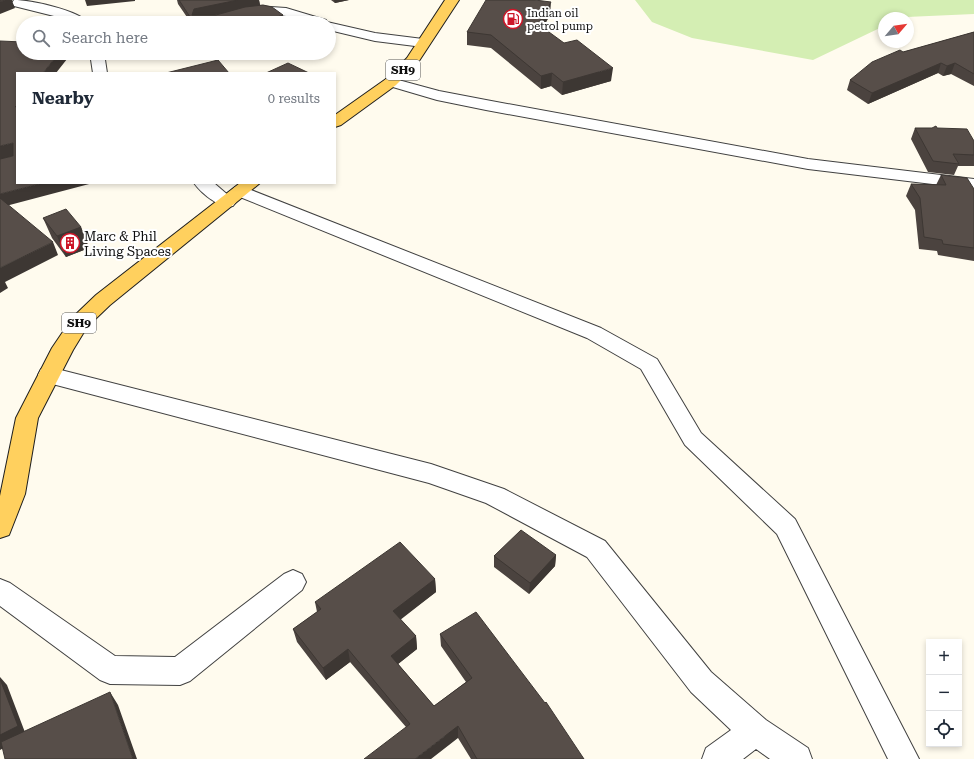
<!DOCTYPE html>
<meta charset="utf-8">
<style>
:root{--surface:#fff;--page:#f2f2f3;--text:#1f2937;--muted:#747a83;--line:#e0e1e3}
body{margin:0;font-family:"Roboto Serif",serif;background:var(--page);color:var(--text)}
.controls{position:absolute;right:12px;bottom:12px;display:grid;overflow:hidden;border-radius:0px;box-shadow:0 2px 6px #0003}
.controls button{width:36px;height:36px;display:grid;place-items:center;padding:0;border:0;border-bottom:1px solid var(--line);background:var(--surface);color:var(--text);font:20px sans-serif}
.compass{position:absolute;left:878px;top:12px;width:36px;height:36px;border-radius:50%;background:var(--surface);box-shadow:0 2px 6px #0003;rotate:61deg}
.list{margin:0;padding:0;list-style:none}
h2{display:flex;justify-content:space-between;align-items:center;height:52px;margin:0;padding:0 16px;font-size:17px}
h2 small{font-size:13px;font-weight:400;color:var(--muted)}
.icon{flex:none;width:22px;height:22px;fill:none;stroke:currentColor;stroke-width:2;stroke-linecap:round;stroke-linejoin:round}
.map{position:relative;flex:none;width:974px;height:759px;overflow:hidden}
.search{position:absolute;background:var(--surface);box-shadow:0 2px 6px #0003;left:16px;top:16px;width:320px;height:44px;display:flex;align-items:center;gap:10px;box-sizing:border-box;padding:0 14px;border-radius:22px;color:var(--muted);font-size:15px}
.panel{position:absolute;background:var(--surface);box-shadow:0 2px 6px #0003;left:16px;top:72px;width:320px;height:112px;border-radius:0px}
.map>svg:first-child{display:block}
.green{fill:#d4eeb3}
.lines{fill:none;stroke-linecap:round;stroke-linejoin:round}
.minor-casing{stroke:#414141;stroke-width:2}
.tertiary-casing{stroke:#414141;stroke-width:2}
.primary-casing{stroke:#1f1f1f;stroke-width:2}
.minor{fill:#fff;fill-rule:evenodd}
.tertiary{fill:#fff;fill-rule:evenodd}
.primary{fill:#ffd05e;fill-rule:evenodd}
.wall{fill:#4b433f;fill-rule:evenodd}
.shaded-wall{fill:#3d3733}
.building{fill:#574e49;stroke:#3d3733}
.labels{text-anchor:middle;stroke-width:4;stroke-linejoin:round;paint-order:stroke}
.far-poi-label{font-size:11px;fill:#0e0e0e;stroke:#fff;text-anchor:start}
.shield{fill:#fff;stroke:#565656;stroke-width:1}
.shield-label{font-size:12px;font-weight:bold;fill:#0e0e0e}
.poi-label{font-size:13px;fill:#0e0e0e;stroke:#fff;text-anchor:start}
</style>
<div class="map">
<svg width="974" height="759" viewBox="0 0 974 759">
<rect width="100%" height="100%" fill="#fffbee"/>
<path class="green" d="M635 0H974V14L884 18V26L813 60 692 38 652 22Z"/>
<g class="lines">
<defs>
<path id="minor" d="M14 0C30 0 79 10 88 23H71L54 16 14 6 12 3Z
M256 6 286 8 326 20 327 22 375 33 423 39 428 40 430 43 428 46 423 47 375 41 329 30V23H308L286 16 265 13 247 15 218 23H195L197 20Z
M90 53H104L107 73H93Z
M391 78 439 91 486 100 808 159 974 179V189L808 169 486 110 437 100 386 85 384 82 386 79Z
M241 186 601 328 657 359 701 433 795 519 919 759H888L777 534 685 445 641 369 587 338 235 195 232 191 235 187Z
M49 367 431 464 504 489 605 541 711 672 766 720 808 748 812 759H770L756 749 743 759H702L706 748 731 730 691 692 587 557 486 503 429 483 41 381 38 375 41 369Z
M293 570 302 574 306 582 302 590 190 681 180 685 110 684 100 680 0 606V579L10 583 115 656 175 657 284 574Z"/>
<path id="tertiary" d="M194 183H214L236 202 233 206C220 209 202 194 194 183Z"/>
<path id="primary" d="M445 0H459L417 64 396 85 341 125 335 127V115L386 79 407 58Z
M240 183H260L110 305 87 327 73 350 38 418 25 494 9 535 0 538V496L16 418 52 348 73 317 96 295Z"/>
</defs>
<use href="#minor" class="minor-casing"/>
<use href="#tertiary" class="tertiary-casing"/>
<use href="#primary" class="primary-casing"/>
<use href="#minor" class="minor"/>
<use href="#tertiary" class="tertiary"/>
<use href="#primary" class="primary"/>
</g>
<path class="wall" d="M177 0H259L260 5 252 7 283 15 284 23H191L178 4ZM233 11 216 15H212Z
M331 0H349L335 3Z
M550 15 543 28 611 81 562 95 551 86 541 89 491 48 467 45V32Z
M974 32V86L951 74 943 76 938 73 868 104 847 90 850 80 903 52Z
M915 128H937L974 141V166H958L954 175 928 172 911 139Z
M941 175 974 189V261L938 255 937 251 919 249 915 210 906 196 911 184 936 185Z
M43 218 81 227 89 248 66 257 52 238Z
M556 555 555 566 529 594 494 567V556Z
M435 579 436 592 400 619 416 636 417 649 398 664 434 706 466 682 441 646 440 634 584 759H471L458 738 406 727 350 662 326 680 297 642 293 629 317 612 315 602Z"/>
<path class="shaded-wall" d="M5 0H12V1L15 8 0 14V2Z
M85 0H135V1L87 6Z
M238 0H259L260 5 197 19 192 15 194 9Z
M334 0H349L335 3Z
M551 2 550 15 537 37 538 24Z
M283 15 284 23H259Z
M59 53H71V54L56 73H43Z
M941 63 938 73 868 104 872 93Z
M955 63 951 74 943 76 947 66Z
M613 68 611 81 562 95 563 82Z
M552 73 551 86 541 89V76Z
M13 143 17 155 0 160V146Z
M43 183H93L2 207 0 202V194Z
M81 227 89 248 66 257 57 236Z
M53 242 58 255 5 282 8 288 0 293V268Z
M556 555 555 566 529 594 530 583Z
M435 579 436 592 395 624 393 611Z
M416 636 417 649 393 668 391 656Z
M348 649 350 662 326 680 323 668Z
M0 677 7 685 26 735 0 750Z
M110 692 118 705 137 759H133Z
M458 726V738L431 759H415Z"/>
<path class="building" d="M0 0H5L0 2Z
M179 0H238L194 9 192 15H216L245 7 263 5 272 7 283 15 259 23H200L190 17Z
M486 0H535L551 2 538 24 564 43 577 40 613 68 563 82 552 73 541 76 491 35 467 32Z
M974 32V74L955 63 947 66 941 63 872 93 850 80 872 62 900 50 903 52Z
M0 41 23 42V53H59L43 73H17V105L15 107 17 106V183H43L0 194V159L13 156V143L0 146Z
M218 60 229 73H166Z
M288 63 309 73H266Z
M936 126 937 128 967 129 974 141V155L953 154 959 164 933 161 915 128H932Z
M941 175 967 178 974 189V248L943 244 942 240 924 237 920 198 911 184 946 185Z
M0 198 53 242 0 268Z
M66 209 81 227 57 236 43 218Z
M521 530 556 555 530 583 494 556Z
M400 542 435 579 393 611 416 636 391 656 434 706 472 678 440 634 476 612 545 703 546 702 584 759H477L458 726 415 759H364L410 724 348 649 323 668 293 629 321 609 315 602Z
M0 679 18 726 0 735Z
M110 692 133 759H5L1 742Z"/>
<defs>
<symbol id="fuel-ring" viewBox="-11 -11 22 22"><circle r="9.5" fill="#fff" stroke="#cd1628" stroke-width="1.5"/><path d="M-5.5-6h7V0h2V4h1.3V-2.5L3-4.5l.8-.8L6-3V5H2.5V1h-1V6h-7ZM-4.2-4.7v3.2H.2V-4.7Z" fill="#cd1628"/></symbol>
<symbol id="building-ring" viewBox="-11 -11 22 22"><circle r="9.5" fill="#fff" stroke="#cd1628" stroke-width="1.5"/><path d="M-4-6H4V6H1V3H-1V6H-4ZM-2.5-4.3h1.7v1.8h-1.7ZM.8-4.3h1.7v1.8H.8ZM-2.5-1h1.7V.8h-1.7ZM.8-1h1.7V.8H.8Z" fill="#cd1628"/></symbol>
</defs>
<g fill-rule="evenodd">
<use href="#fuel-ring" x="502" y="8" width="22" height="22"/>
<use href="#building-ring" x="59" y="232" width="22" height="22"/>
</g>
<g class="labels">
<g class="far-poi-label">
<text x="527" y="17">Indian oil<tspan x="527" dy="13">petrol pump</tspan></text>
</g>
<g class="shield">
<rect x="386" y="60" width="34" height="20" rx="3"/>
<rect x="62" y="313" width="34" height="20" rx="3"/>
</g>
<g class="shield-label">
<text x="403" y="74">SH9</text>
<text x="79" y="327">SH9</text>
</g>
<g class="poi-label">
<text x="84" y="241">Marc &amp; Phil<tspan x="84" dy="15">Living Spaces</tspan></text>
</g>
</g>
</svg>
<div class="controls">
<button>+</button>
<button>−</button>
<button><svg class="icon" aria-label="locate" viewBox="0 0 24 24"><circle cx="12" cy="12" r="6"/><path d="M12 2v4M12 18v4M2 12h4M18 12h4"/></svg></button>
</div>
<svg class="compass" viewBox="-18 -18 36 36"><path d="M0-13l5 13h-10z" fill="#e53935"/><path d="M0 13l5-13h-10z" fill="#747a83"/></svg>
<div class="search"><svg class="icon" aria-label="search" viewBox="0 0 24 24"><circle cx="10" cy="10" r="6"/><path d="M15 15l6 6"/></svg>Search here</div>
<section class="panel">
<h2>Nearby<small>0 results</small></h2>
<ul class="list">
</ul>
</section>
</div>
